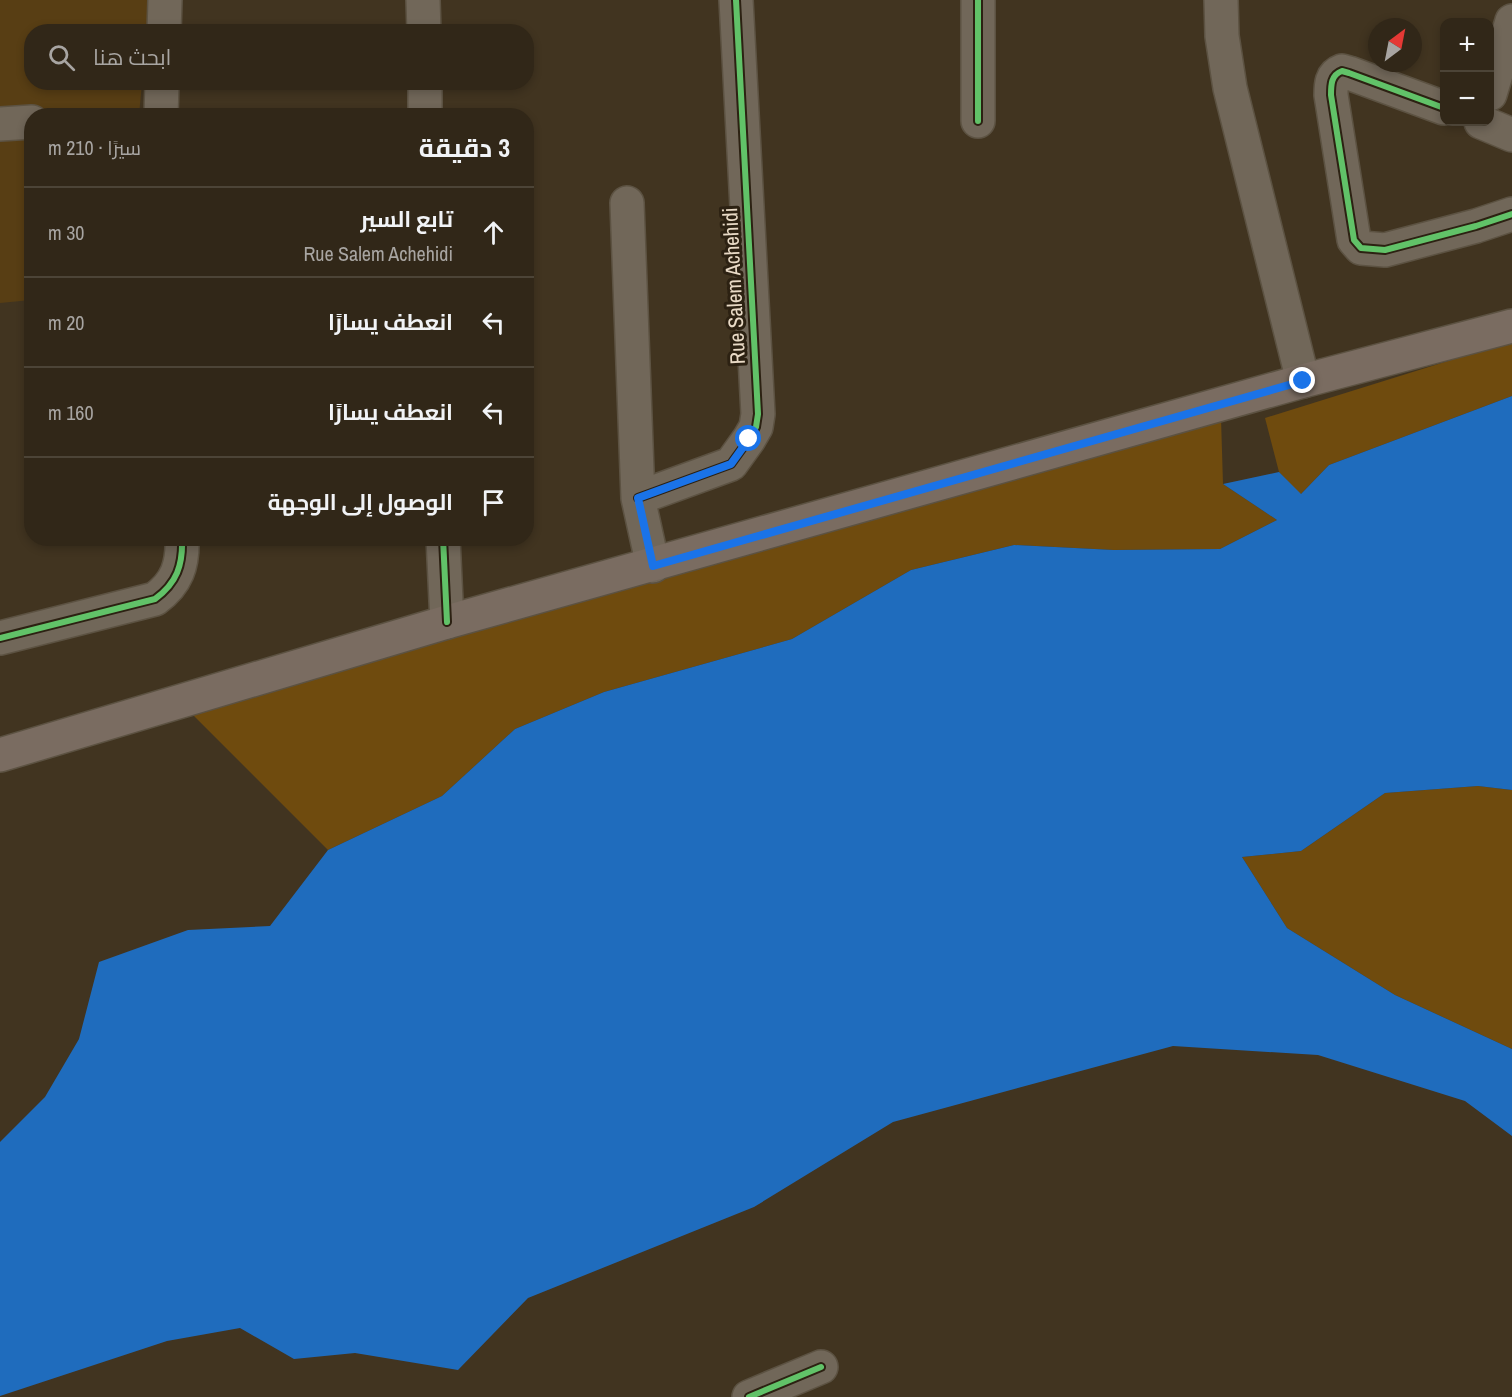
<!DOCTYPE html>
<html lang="ar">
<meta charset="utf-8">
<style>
:root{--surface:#312718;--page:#3d3325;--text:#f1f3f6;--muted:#a8a5a2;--line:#4c4437}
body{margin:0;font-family:"Archivo Narrow",Cairo,sans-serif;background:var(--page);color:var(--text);direction:rtl}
.controls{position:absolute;right:18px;top:18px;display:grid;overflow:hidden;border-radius:12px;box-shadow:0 3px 9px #0003}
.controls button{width:54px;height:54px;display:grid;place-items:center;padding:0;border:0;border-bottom:2px solid var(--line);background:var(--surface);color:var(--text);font:30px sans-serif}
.compass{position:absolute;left:1368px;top:18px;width:54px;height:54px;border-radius:50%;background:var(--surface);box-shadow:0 3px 9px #0003;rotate:32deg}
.stop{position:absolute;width:18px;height:18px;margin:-14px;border:4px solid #1a73e8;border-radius:50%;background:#fff}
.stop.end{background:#1a73e8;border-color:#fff;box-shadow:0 2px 6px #0008}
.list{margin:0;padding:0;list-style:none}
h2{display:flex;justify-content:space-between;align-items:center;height:78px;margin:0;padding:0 24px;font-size:26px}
h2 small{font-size:20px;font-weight:400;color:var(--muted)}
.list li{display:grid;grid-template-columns:39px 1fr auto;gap:18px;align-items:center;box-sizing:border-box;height:90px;padding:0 24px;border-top:2px solid var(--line)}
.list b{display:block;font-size:22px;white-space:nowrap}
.list p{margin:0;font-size:20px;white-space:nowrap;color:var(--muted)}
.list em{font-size:20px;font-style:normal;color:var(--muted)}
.icon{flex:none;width:33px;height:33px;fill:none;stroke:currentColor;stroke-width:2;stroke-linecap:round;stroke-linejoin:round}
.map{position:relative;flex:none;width:1512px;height:1397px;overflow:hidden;direction:ltr}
.search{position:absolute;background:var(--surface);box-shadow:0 3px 9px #0003;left:24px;top:24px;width:510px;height:66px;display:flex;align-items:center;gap:15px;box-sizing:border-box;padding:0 21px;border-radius:24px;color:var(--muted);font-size:22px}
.panel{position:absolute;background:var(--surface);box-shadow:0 3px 9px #0003;left:24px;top:108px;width:510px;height:438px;border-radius:24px;direction:rtl}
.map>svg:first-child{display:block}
.built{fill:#583e14}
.green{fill:#6f4b0e}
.water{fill:#1f6cbd}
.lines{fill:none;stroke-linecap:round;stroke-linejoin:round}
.minor-casing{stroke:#5c5242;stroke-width:36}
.major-casing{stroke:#5c5242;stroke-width:36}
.minor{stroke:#716759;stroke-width:33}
.major{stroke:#7a6c61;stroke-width:33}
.cycleway-casing{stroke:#2c2112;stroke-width:10}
.cycleway{stroke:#61c268;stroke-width:6}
.route{stroke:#1a73e8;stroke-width:8}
.labels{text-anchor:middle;stroke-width:6;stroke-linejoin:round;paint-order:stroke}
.street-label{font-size:21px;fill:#e9dac6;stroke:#2c2112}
</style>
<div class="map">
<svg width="1512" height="1397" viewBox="0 0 1512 1397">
<rect width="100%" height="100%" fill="#413420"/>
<path class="built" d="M0 0H149L146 31 32 32V82L142 83 139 115 32 116 31 300 0 303Z"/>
<path class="green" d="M1512 341V396L1329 465 1300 495 1279 472 1265 418Z
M1221 418 1223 484 1277 520 1220 549 1114 550 1014 545 911 570 792 639 604 692 515 729 442 796 328 850 176 698Z
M1478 786 1512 790V1049L1395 995 1287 928 1242 857 1301 851 1385 793Z"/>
<path class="water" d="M1512 396V790L1478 786 1385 793 1301 851 1242 857 1287 928 1395 995 1512 1049V1136L1465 1101 1318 1055 1173 1046 893 1122 754 1207 528 1298 458 1370 355 1353 294 1359 240 1328 167 1341 0 1396V1142L45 1097 79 1039 99 962 188 930 270 926 328 850 442 796 515 729 604 692 792 639 911 570 1014 545 1114 550 1220 549 1277 520 1223 484 1279 472 1301 494 1329 465Z"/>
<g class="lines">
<defs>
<path id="minor" d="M423 0 424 32
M1221 0 1222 36 1230 88 1303 381
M164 32 165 0
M425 82V116
M1490 94 1512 21
M1444 108 1349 73 1342 71C1331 75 1331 85 1331 95L1354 240 1361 248 1385 250 1476 226 1512 214
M161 116 162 82
M978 121V0
M1481 122 1512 135
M0 124 32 122
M627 203 638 498 653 566
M638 498 731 464 749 439 756 427 758 414 736 0
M443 538 447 622
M0 638 155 599C177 583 183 565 182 538
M749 1397 821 1367"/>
<path id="major" d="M0 755 447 622 1303 381 1512 326"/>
</defs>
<use href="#minor" class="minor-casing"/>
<use href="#major" class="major-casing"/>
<use href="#minor" class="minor"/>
<use href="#major" class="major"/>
<defs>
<path id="cycleway" d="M1444 108 1349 73 1342 71C1331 75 1331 85 1331 95L1354 240 1361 248 1385 250 1476 226 1512 214
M978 121V0
M638 498 731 464 749 439 756 427 758 414 736 0
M443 538 447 622
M0 638 155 599C177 583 183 565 182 538
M749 1397 821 1367"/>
</defs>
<use href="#cycleway" class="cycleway-casing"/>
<use href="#cycleway" class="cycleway"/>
</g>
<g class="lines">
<path class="route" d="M749 439 731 464 638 498 653 566 1303 381"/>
</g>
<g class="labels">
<g class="street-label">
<text transform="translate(734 286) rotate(-93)" y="7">Rue Salem Achehidi</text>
</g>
</g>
</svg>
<div class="controls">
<button>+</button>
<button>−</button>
</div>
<svg class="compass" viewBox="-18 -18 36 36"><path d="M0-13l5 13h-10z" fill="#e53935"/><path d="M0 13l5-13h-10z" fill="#a8a5a2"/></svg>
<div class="stop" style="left:749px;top:439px"></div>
<div class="stop end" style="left:1303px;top:381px"></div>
<div class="search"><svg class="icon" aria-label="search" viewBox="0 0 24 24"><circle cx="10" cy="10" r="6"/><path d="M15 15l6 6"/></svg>ابحث هنا</div>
<section class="panel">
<h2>3 دقيقة<small>سيرًا · 210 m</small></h2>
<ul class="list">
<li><svg class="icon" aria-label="ahead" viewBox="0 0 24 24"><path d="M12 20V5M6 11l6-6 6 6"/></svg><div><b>تابع السير</b><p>Rue Salem Achehidi</p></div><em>30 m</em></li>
<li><svg class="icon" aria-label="left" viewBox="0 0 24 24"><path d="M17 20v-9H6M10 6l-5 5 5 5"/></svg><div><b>انعطف يسارًا</b></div><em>20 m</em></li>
<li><svg class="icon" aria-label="left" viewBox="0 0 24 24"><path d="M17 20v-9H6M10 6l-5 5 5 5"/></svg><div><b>انعطف يسارًا</b></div><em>160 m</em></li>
<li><svg class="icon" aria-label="arrive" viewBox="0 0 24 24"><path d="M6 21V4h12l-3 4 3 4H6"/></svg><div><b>الوصول إلى الوجهة</b></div></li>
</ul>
</section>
</div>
